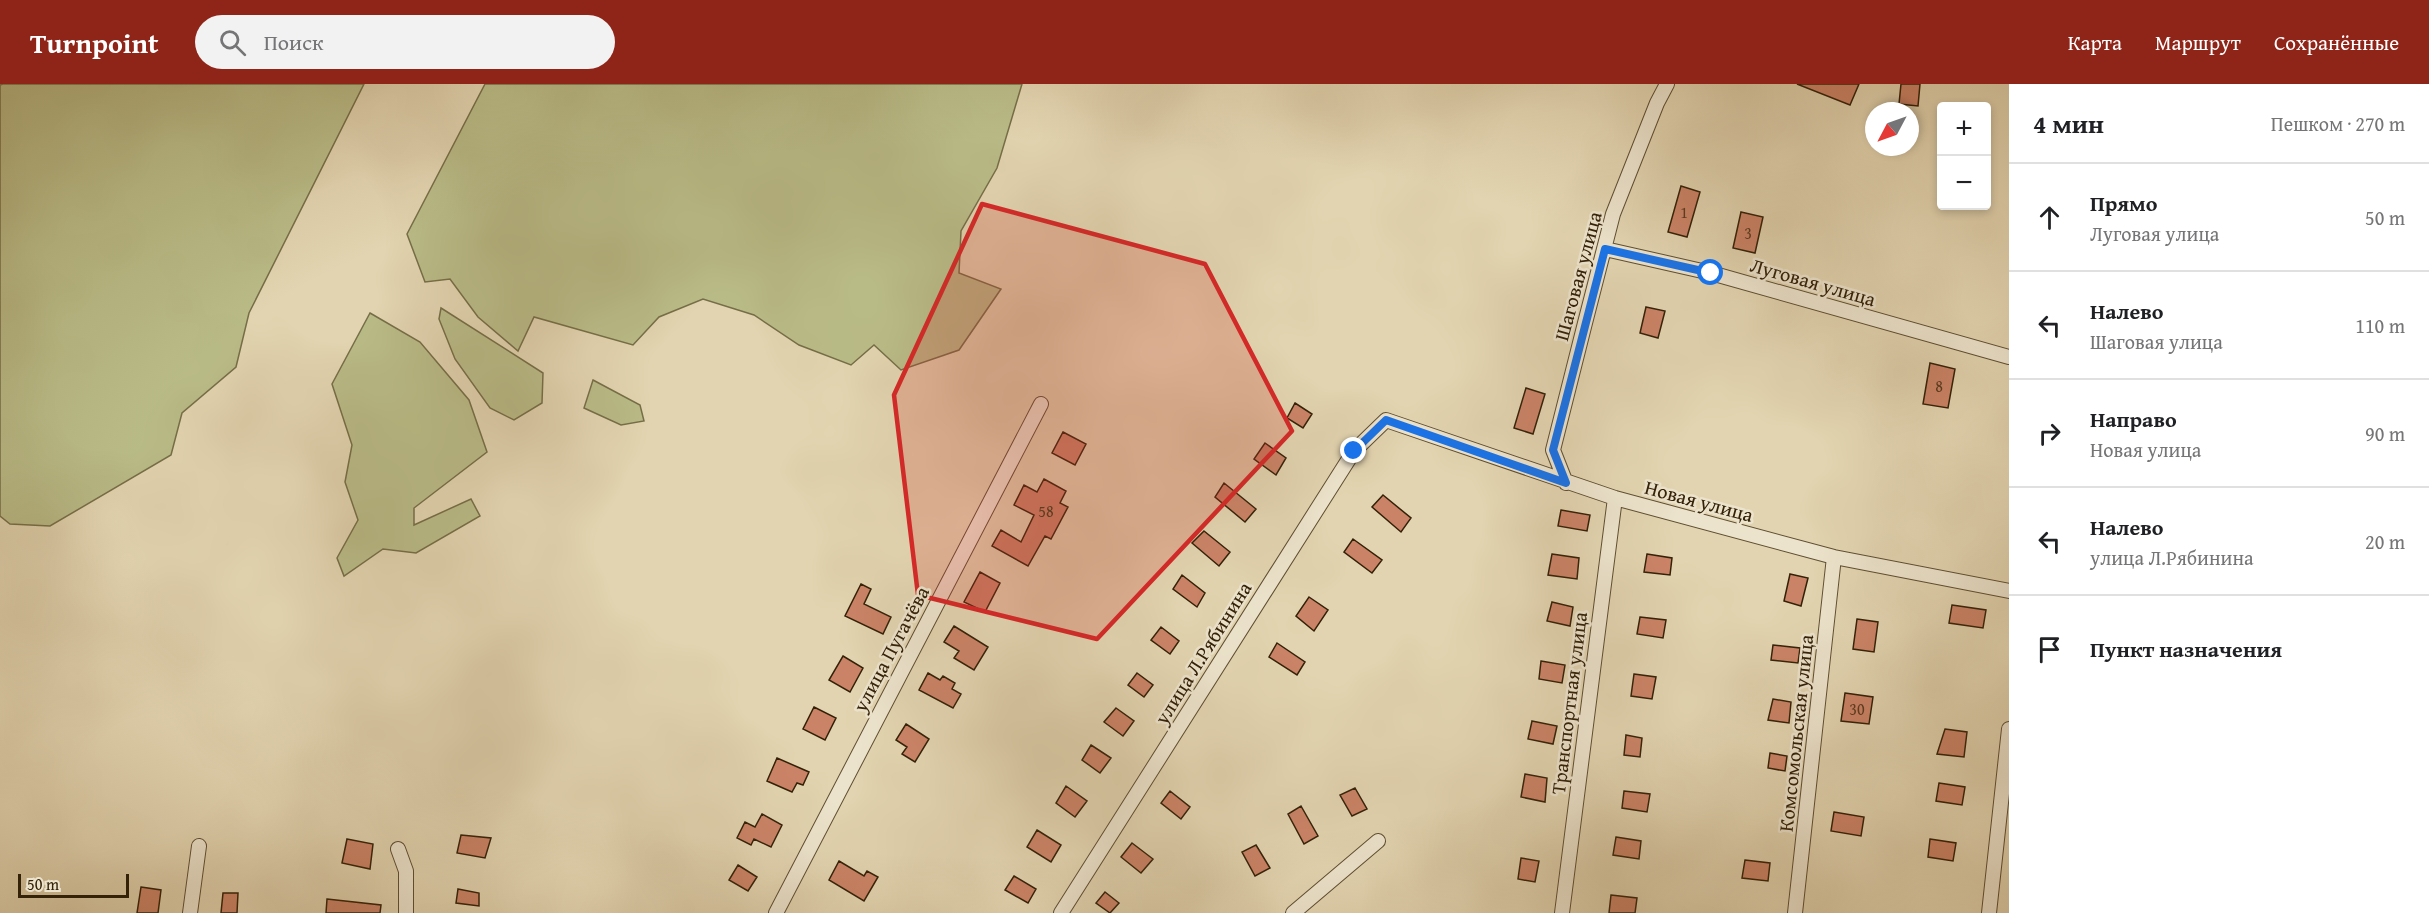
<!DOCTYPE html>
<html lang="ru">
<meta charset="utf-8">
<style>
:root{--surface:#fff;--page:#f2f2f2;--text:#202124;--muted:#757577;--line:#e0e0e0;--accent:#8f2418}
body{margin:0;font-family:"Gentium Book Plus",serif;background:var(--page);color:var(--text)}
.controls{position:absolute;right:18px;top:18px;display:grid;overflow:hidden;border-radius:6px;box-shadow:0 3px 9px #0003}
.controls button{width:54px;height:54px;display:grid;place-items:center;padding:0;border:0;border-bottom:2px solid var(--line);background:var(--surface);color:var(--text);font:30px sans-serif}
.compass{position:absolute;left:1865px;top:18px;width:54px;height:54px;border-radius:50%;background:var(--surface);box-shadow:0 3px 9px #0003;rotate:229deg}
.scale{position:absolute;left:18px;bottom:15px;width:111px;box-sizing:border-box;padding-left:6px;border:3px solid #332108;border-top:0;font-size:16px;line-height:21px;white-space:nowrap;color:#332108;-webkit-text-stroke:4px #ece3cc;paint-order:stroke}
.stop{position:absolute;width:18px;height:18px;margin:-14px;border:4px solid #1a73e8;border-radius:50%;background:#fff}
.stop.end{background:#1a73e8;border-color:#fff;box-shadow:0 2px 6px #0008}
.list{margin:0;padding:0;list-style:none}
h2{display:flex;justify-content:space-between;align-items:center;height:78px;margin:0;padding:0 24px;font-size:26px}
h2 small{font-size:20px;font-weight:400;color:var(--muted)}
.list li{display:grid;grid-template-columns:39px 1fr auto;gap:18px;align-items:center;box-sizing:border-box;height:108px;padding:0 24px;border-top:2px solid var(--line)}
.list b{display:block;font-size:22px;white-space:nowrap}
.list p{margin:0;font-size:20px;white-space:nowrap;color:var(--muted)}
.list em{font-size:20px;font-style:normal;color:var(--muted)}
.icon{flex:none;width:33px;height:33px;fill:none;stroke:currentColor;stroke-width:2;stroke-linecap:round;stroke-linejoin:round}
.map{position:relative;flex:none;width:2009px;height:829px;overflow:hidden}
header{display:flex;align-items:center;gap:36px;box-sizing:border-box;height:84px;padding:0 30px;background:var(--accent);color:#fff}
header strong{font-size:28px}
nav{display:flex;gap:33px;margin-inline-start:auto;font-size:21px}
.search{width:420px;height:54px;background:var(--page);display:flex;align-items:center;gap:15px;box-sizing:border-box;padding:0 21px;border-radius:33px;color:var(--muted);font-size:22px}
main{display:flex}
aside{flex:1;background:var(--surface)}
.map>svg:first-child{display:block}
.green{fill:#b9bb87;stroke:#766e48;stroke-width:1.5}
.building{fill:#cb8367;stroke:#332108;stroke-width:1.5}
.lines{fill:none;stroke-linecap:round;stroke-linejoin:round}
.street-casing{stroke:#5f4e32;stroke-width:16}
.street{stroke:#ece3cc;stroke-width:14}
.route{stroke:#1a73e8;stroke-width:8}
.marked{fill:#d62828;fill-opacity:0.2;stroke:#d62828;stroke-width:4.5;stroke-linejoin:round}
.labels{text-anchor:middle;stroke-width:5;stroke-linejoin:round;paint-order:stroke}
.number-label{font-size:16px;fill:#593a20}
.street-label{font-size:20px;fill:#332108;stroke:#ece3cc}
</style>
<header>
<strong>Turnpoint</strong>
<div class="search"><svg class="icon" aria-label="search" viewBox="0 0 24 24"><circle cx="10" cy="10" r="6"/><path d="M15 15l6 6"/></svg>Поиск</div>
<nav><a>Карта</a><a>Маршрут</a><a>Сохранённые</a></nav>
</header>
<main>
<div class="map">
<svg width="2009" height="829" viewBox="0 0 2009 829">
<rect width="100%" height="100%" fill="#e2d4b0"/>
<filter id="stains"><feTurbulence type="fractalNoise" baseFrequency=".00333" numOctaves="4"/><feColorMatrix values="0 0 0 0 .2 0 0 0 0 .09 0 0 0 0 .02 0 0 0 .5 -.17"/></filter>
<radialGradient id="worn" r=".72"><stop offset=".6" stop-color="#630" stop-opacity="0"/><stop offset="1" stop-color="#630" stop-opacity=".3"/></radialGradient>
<path class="green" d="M3 0H364L249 229 236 283 182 329 171 371 50 442 10 440 0 432V1Z
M485 0H1022L997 84 961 147 959 189 1001 205 959 266 901 286 874 261 851 281 799 261 754 231 703 215 659 233 633 261 534 233 518 267 478 233 450 195 425 198 407 150Z
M441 224 543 289 542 319 514 336 490 324 455 275 439 235Z
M370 229 420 258 469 316 487 368 414 424V441L471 415 480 432 416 469 383 465 344 492 337 474 358 436 345 398 352 361 332 300Z
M593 296 640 321 644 337 621 341 584 324Z"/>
<path class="building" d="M1797 0H1859L1850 21Z
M1901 0H1920L1918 22 1899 20Z
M1681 102 1700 108 1687 153 1668 148Z
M1741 128 1763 133 1755 169 1733 164Z
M1646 223 1665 227 1658 254 1640 249Z
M1930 279 1955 285 1948 324 1923 320Z
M1526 304 1545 310 1533 350 1514 344Z
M1295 319 1312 330 1303 344 1287 334Z
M1063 348 1086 360 1075 381 1052 369Z
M1265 359 1286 374 1276 391 1254 375Z
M1044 395 1066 407 1060 419 1068 423 1051 455 1045 452 1028 482 992 462 1001 446 1021 458 1034 431 1014 421 1024 401 1037 408Z
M1224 399 1256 425 1245 438 1215 413Z
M1383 411 1411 434 1401 448 1372 423Z
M1561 426 1590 431 1587 447 1558 442Z
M1204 447 1230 468 1219 482 1192 459Z
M1353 455 1382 476 1372 489 1344 468Z
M1552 470 1579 474 1577 495 1548 491Z
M1647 470 1672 474 1670 491 1644 488Z
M980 488 1000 499 985 528 964 518Z
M1790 490 1808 494 1801 522 1784 517Z
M1182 491 1205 509 1197 523 1173 505Z
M861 500 871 505 864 520 891 533 883 550 845 532Z
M1309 513 1328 526 1314 547 1296 532Z
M1552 518 1573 523 1570 542 1547 537Z
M1952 521 1986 526 1983 544 1949 539Z
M1640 533 1666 536 1663 554 1637 550Z
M1857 535 1878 538 1874 568 1853 565Z
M954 542 988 563 974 586 954 574 959 567 944 558Z
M1161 543 1179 557 1170 570 1151 556Z
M1277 559 1305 578 1297 591 1269 573Z
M1773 561 1800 564 1798 579 1771 576Z
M843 572 863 584 850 608 829 596Z
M1541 577 1565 581 1562 599 1539 595Z
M928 589 940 596 943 592 955 599 952 605 961 610 953 624 919 606Z
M1137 589 1153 601 1144 613 1128 601Z
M1634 590 1656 593 1652 615 1631 612Z
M1845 609 1873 613 1869 640 1841 637Z
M1773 615 1791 618 1789 639 1768 636Z
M814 623 836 634 825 656 803 645Z
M1116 624 1134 637 1123 652 1104 638Z
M1532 637 1557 642 1553 660 1528 655Z
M906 640 929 655 915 678 902 670 907 663 896 656Z
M1945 645 1967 648 1964 673 1937 670Z
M1626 651 1642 654 1640 673 1624 671Z
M1091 661 1111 674 1100 689 1082 676Z
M1770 669 1787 672 1785 687 1768 684Z
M777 674 809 688 803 701 797 699 792 708 767 697Z
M1525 690 1547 694 1545 718 1521 713Z
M1939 699 1965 703 1962 721 1936 717Z
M1066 702 1087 717 1075 733 1056 719Z
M1355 704 1367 725 1352 732 1340 711Z
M1170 707 1190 723 1181 735 1161 719Z
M1624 707 1650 710 1647 728 1622 724Z
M1301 722 1318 752 1304 760 1288 730Z
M1834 728 1864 733 1861 752 1831 747Z
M762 730 782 741 771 763 754 755 751 761 737 754 745 738 755 743Z
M1037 746 1061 761 1051 778 1027 763Z
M461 751 491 754 485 774 457 769Z
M1616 753 1641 757 1639 775 1613 771Z
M347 755 373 760 370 785 342 779Z
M1930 755 1956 759 1953 777 1928 773Z
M1132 759 1153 775 1141 789 1121 773Z
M1256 761 1270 784 1255 792 1242 768Z
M1521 774 1539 777 1535 798 1518 795Z
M1745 776 1770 779 1768 797 1742 794Z
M839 777 864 792 867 787 878 793 864 817 829 796Z
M738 781 757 793 748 807 729 796Z
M1014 792 1036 805 1028 819 1005 806Z
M141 803 161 806 158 829H137Z
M458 805 479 809V822L456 819Z
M1105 808 1119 819 1110 829 1096 819Z
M223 809H238L237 829H221Z
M1611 811 1637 814 1635 829H1609Z
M327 815 381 821 380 829H326Z"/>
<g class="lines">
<defs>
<path id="street" d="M1605 165 1711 189 2009 273
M1566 399 1553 366 1585 239 1613 130 1657 19 1667 0
M398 765 406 787V829
M190 829 199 762
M776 829 1041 320
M1061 829 1354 367 1386 336 1615 414 1834 473 2009 507
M1293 829 1378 757
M1562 829 1615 414
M1795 829 1834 473
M1989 829 2009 645"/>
</defs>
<use href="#street" class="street-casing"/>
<use href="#street" class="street"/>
</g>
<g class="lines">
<path class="route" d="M1354 367 1386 336 1566 399 1553 366 1605 165 1711 189"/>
</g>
<path class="marked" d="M982 120 1205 180 1292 347 1097 555 918 511 894 311Z"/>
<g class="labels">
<g class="number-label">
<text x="1684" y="134">1</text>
<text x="1748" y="155">3</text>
<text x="1939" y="308">8</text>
<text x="1046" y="433">58</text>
<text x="1857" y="631">30</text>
</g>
<g class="street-label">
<text transform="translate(1578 192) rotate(-75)" y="7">Шаговая улица</text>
<text transform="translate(1813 198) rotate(16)" y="7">Луговая улица</text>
<text transform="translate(1699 417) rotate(15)" y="7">Новая улица</text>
<text transform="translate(891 565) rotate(-62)" y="7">улица Пугачёва</text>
<text transform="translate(1203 569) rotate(-58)" y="7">улица Л.Рябинина</text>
<text transform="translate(1569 619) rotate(-83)" y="7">Транспортная улица</text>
<text transform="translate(1796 649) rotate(-84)" y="7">Комсомольская улица</text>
</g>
</g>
<rect width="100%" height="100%" filter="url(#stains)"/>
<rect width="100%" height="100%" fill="url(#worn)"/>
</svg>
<div class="controls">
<button>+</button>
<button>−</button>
</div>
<svg class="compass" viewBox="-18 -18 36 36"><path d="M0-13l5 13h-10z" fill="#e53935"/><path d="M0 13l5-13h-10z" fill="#757577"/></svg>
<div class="scale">50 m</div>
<div class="stop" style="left:1711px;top:189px"></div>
<div class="stop end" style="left:1354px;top:367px"></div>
</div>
<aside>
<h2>4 мин<small>Пешком · 270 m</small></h2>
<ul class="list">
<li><svg class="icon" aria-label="ahead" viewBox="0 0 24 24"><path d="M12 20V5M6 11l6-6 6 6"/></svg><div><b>Прямо</b><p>Луговая улица</p></div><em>50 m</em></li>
<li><svg class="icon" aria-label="left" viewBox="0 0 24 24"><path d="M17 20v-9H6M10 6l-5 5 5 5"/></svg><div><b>Налево</b><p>Шаговая улица</p></div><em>110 m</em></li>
<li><svg class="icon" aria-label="right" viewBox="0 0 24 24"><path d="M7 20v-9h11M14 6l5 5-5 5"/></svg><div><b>Направо</b><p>Новая улица</p></div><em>90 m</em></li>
<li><svg class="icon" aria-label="left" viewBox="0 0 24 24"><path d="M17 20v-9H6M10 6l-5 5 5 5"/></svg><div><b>Налево</b><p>улица Л.Рябинина</p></div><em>20 m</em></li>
<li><svg class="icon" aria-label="arrive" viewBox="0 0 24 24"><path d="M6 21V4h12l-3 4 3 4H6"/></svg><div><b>Пункт назначения</b></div></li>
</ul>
</aside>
</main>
